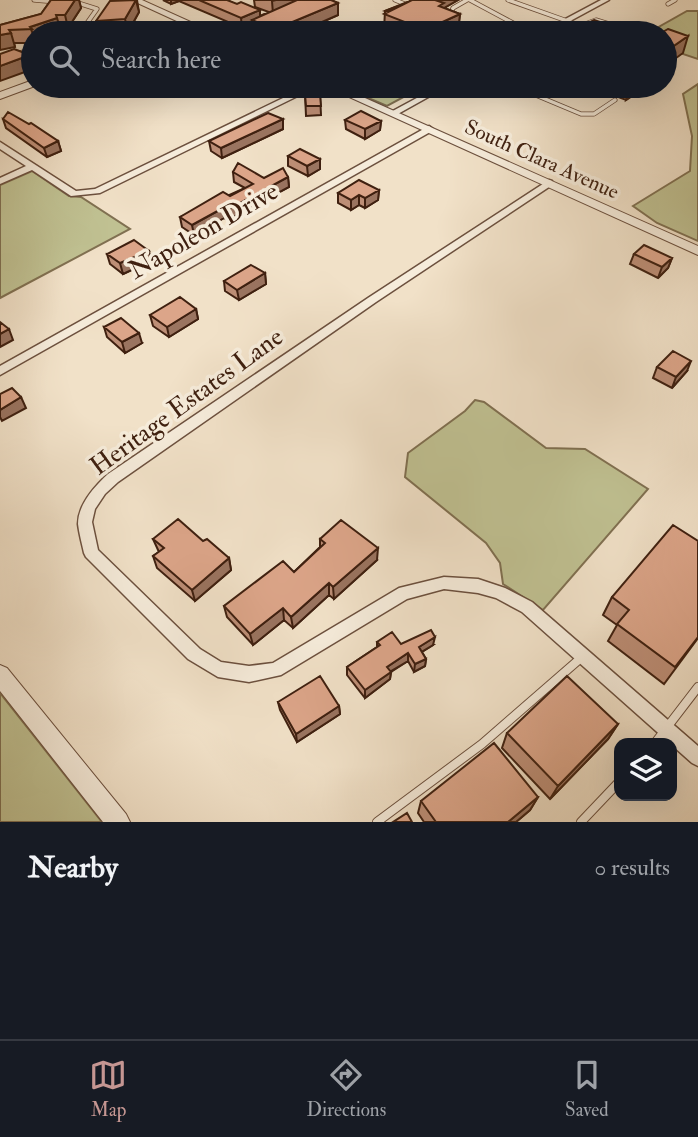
<!DOCTYPE html>
<style>
:root{--surface:#171b24;--page:#242831;--text:#f1f3f6;--muted:#9ea1a6;--line:#363941;--accent:#c59692}
body{margin:0;font-family:"IM FELL Double Pica",serif;background:var(--page);color:var(--text)}
.controls{position:absolute;right:21px;bottom:21px;display:grid;overflow:hidden;border-radius:14px;box-shadow:0 7px 28px #0002}
.controls button{width:63px;height:63px;display:grid;place-items:center;padding:0;border:0;border-bottom:2px solid var(--line);background:var(--surface);color:var(--text);font:35px sans-serif}
.list{margin:0;padding:0;list-style:none}
h2{display:flex;justify-content:space-between;align-items:center;height:91px;margin:0;padding:0 28px;font-size:30px}
h2 small{font-size:23px;font-weight:400;color:var(--muted)}
.icon{flex:none;width:38px;height:38px;fill:none;stroke:currentColor;stroke-width:2;stroke-linecap:round;stroke-linejoin:round}
.map{position:relative;flex:none;width:698px;height:822px;overflow:hidden}
.search{position:absolute;background:var(--surface);box-shadow:0 7px 28px #0002;left:21px;right:21px;top:21px;height:77px;display:flex;align-items:center;gap:18px;box-sizing:border-box;padding:0 24px;border-radius:38px;color:var(--muted);font-size:26px}
.sheet{height:217px;background:var(--surface)}
nav{display:flex;justify-content:space-around;align-items:center;box-sizing:border-box;height:98px;border-top:2px solid var(--line);background:var(--surface);font-size:19px;color:var(--muted)}
nav a{display:grid;justify-items:center;gap:4px}
nav .on{color:var(--accent)}
.map>svg:first-child{display:block}
.green{fill:#c0c192;stroke:#807051;stroke-width:2}
.lines{fill:none;stroke-linecap:round;stroke-linejoin:round}
.service-far1-casing{stroke:#6c503e;stroke-width:5}
.service-casing{stroke:#6c503e;stroke-width:10}
.minor-casing{stroke:#6c503e;stroke-width:3}
.tertiary-casing{stroke:#6c503e;stroke-width:2}
.service-far1{stroke:#f6ecdb;stroke-width:3.5}
.service{stroke:#f6ecdb;stroke-width:8}
.minor{fill:#f6ecdb;fill-rule:evenodd}
.tertiary{fill:#f6ecdb;fill-rule:evenodd}
.wall{fill:#bd8e76;stroke:#3f2010;stroke-width:2}
.shaded-wall{fill:#9a7460;stroke:#3f2010;stroke-width:2}
.building{fill:#dca589;stroke:#3f2010;stroke-width:2}
.labels{text-anchor:middle;stroke-width:7;stroke-linejoin:round;paint-order:stroke}
.far-street-label{font-size:21px;fill:#3f2010;stroke:#f6ecdb}
.street-label{font-size:26px;fill:#3f2010;stroke:#f6ecdb}
</style>
<div class="map">
<svg width="698" height="822" viewBox="0 0 698 822">
<rect width="100%" height="100%" fill="#f1e1c8"/>
<filter id="stains"><feTurbulence type="fractalNoise" baseFrequency=".00286" numOctaves="4"/><feColorMatrix values="0 0 0 0 .2 0 0 0 0 .09 0 0 0 0 .02 0 0 0 .5 -.17"/></filter>
<radialGradient id="worn" r=".72"><stop offset=".6" stop-color="#630" stop-opacity="0"/><stop offset="1" stop-color="#630" stop-opacity=".3"/></radialGradient>
<path class="green" d="M687 11H698V59L665 48V33H648Z
M698 84V241L657 223 633 206 690 171 692 136 683 94Z
M340 86H424L387 106Z
M32 171 69 196 81 197 130 229 0 298V185Z
M475 400 484 402 546 448 585 449 648 489 543 610 503 584 500 563 486 543 405 477 408 453 465 411Z
M0 693 102 822H0Z"/>
<g class="lines">
<defs>
<path id="service-far1" d="M34 0 57 2
M395 0 412 7
M467 0 453 8 450 16 456 25 477 33
M470 0 513 23 491 33
M508 0 601 33
M75 2 97 9 80 33
M668 4 675 0
M580 26 596 20 638 33
M378 33 377 27 391 21
M0 59 33 49
M514 86 581 114H594L615 100"/>
<path id="service" d="M655 743 698 687
M377 822 482 744 582 657
M581 822 619 782"/>
<path id="minor" d="M601 0H609L548 33H539Z
M264 22 269 23 246 33H236Z
M308 86H318L100 193 71 196 32 170 0 184V178L26 166 0 149V142L76 191 95 189Z
M439 86H448L396 115 389 113Z
M429 126 433 129 432 131 0 375V366Z
M549 180 552 181V185L376 302 118 482 105 494 95 509 92 522 98 550 200 649 221 662 249 666 273 663 399 588 444 577 478 579 505 588 532 602 698 746V766L692 763 522 612 496 598 478 593 444 589 407 599 281 675 249 682 218 677 188 659 86 557 84 553C82 544 79 533 78 524 78 504 95 486 108 474L368 298Z"/>
<path id="tertiary" d="M131 0H142L215 33H203L189 27 171 33H159L181 23Z
M33 80 35 86 0 99V92Z
M325 86H338L698 246V255Z
M0 665 7 668 126 814 130 822H103L0 691Z"/>
</defs>
<use href="#service-far1" class="service-far1-casing"/>
<use href="#service" class="service-casing"/>
<use href="#minor" class="minor-casing"/>
<use href="#tertiary" class="tertiary-casing"/>
<use href="#service-far1" class="service-far1"/>
<use href="#service" class="service"/>
<use href="#minor" class="minor"/>
<use href="#tertiary" class="tertiary"/>
</g>
<path class="wall" d="M51 0H79L81 8 68 28H60L61 31 54 33H33V43H14L15 47 0 25 41 14Z
M121 0H137L139 12 128 32 99 33 96 21Z
M163 0H227L260 16 269 12 255 7 254 0H331L338 3V15L297 33H254L252 24 242 28 179 1 171 4Z
M410 0H458L444 8 460 14 458 31 453 33H391L384 30 385 11 410 1Z
M538 86H554L547 89Z
M589 86H647L626 100Z
M305 94H320L321 115 306 116Z
M3 119 58 141 61 151 47 157 6 128Z
M283 119V129L222 158 211 151 209 141Z
M345 120 381 121 380 130 365 139 346 129Z
M288 156 320 159V169L308 176 288 166Z
M233 172 264 178 288 177 289 187 228 220 224 218 194 235 182 227 180 217 245 188 234 182Z
M379 190 378 200 365 208 359 205 351 210 338 203V193Z
M107 254 151 261 123 274 110 264Z
M634 254 672 258 668 268 658 278 630 264Z
M265 273 266 284 239 300 225 291 224 281Z
M196 309 198 319 169 337 153 326 150 315Z
M104 327 142 343 125 353 107 337Z
M657 367 687 371 672 388 653 378Z
M153 539 203 541 229 558 231 570 195 601 157 568 153 556 159 552Z
M320 539 377 560 334 599 329 595 293 628 284 620 253 645 227 617 224 606 294 572 320 547Z
M698 541V638L664 684 608 641 617 625 603 615 612 597Z
M377 642 401 644 433 645 422 652 426 659 425 666 414 672 408 661 391 672 390 679 365 698 347 675V667L377 647Z
M278 702 339 706 340 714 297 742 280 710Z
M618 724 608 739 550 799 502 748 507 733Z
M538 797 530 810 516 822H424L418 813 421 801Z"/>
<path class="shaded-wall" d="M75 0H79L81 8 68 28 65 15Z
M136 0 139 12 128 32 125 19Z
M171 0H179V1L171 4Z
M276 0H304L273 14 272 1Z
M433 0H458L432 15Z
M338 3V15L297 33H286L285 25Z
M260 10V20H252V24L242 28 241 18Z
M460 14 458 31 453 33H425V30Z
M57 18 61 31 54 33 33 34 30 27Z
M11 33 15 47 0 50V35Z
M688 36 683 53 665 66V52Z
M30 55 33 69 0 81V66Z
M629 86H647L626 100Z
M283 119V129L222 158 221 148Z
M381 121 380 130 365 139V129Z
M58 141 61 151 47 157 44 148Z
M320 159V169L308 176 307 166Z
M288 177 289 187 228 220 227 210Z
M379 190 378 200 365 208V198Z
M359 195V205L351 210V200Z
M223 208 224 218 194 235 192 225Z
M149 251 151 261 123 274 120 263Z
M672 258 668 268 658 278 662 267Z
M265 273 266 284 239 300 237 290Z
M196 309 198 319 169 337 167 327Z
M9 329 13 340 0 347V334Z
M139 333 142 343 125 353 122 342Z
M691 361 687 371 672 388 676 377Z
M21 397 26 408 2 421 0 417V410Z
M378 548 377 560 334 599 333 587Z
M229 558 231 570 195 601 192 590Z
M329 583V595L293 628 291 617Z
M283 608 284 620 253 645 250 634Z
M435 637 433 645 418 654 419 647Z
M408 653V661L386 674 387 667Z
M426 659 425 666 414 672 415 664Z
M391 672 390 679 365 698V690Z
M339 706 340 714 297 742 296 734Z
M618 724 608 739 550 799 558 786Z
M538 797 530 810 516 822H508Z"/>
<path class="building" d="M51 0H75L65 15H56L57 18 30 27 32 29 9 30 11 33 0 35V25L41 14Z
M136 0 125 19 96 21 110 1Z
M199 0H227L237 4 241 2 260 10 241 18Z
M297 0H331L338 3 285 25 297 30 288 33H275L253 24 257 22 252 20Z
M412 0H435L444 3 439 6 460 14 425 30 384 14Z
M404 4 388 12 385 11Z
M594 20 632 33H569Z
M668 29 688 36 665 52V33H661Z
M14 49 30 55 0 66V54Z
M305 94H320L321 106H306Z
M361 111 381 121 365 129 345 120Z
M8 112 29 124 31 123 58 141 44 148 3 119Z
M268 113 283 119 221 148 209 141Z
M300 149 320 159 307 166 288 156Z
M238 163 264 178 283 168 288 177 227 210 223 208 192 225 180 217 223 192 230 196 253 184 233 172Z
M359 180 379 190 365 198 359 195 351 200 338 193Z
M134 240 149 251 120 263 107 254Z
M644 245 672 258 662 267 634 254Z
M251 265 265 273 237 290 224 281Z
M180 297 196 309 167 327 150 315Z
M121 318 139 333 122 342 104 327Z
M0 322 9 329 0 334Z
M673 351 691 361 676 377 657 367Z
M12 388 21 397 0 410V394Z
M178 519 203 541 207 539 229 558 192 590 153 556 164 548 153 539Z
M341 520 378 548 333 587 329 583 291 617 283 608 250 634 224 606 283 561 294 572 325 543 320 539Z
M673 525 698 541V637L675 667 617 624 629 610 612 597Z
M431 630 435 637 419 647 426 659 415 664 408 653 387 667 391 672 365 690 347 667 380 645 377 642 392 632 401 644Z
M320 676 339 706 296 734 278 702Z
M567 676 618 724 558 786 507 733Z
M494 743 538 797 508 822H436L421 801Z
M407 813 412 822H393Z"/>
<g class="labels">
<g class="far-street-label">
<text transform="translate(542 159) rotate(24)" y="7">South Clara Avenue</text>
</g>
<g class="street-label">
<text transform="translate(203 230) rotate(-30)" y="9">Napoleon Drive</text>
<text transform="translate(186 401) rotate(-36)" y="9">Heritage Estates Lane</text>
</g>
</g>
<rect width="100%" height="100%" filter="url(#stains)"/>
<rect width="100%" height="100%" fill="url(#worn)"/>
</svg>
<div class="controls">
<button><svg class="icon" aria-label="layers" viewBox="0 0 24 24"><path d="M12 4l9 5-9 5-9-5zM3 14l9 5 9-5"/></svg></button>
</div>
<div class="search"><svg class="icon" aria-label="search" viewBox="0 0 24 24"><circle cx="10" cy="10" r="6"/><path d="M15 15l6 6"/></svg>Search here</div>
</div>
<section class="sheet">
<h2>Nearby<small>0 results</small></h2>
<ul class="list">
</ul>
</section>
<nav>
<a class="on"><svg class="icon" aria-label="map" viewBox="0 0 24 24"><path d="M3 6l6-2 6 2 6-2v14l-6 2-6-2-6 2zM9 4v14M15 6v14"/></svg>Map</a>
<a><svg class="icon" aria-label="directions" viewBox="0 0 24 24"><path d="M12 3l9 9-9 9-9-9zM9 14v-3h6M13 9l2 2-2 2"/></svg>Directions</a>
<a><svg class="icon" aria-label="saved" viewBox="0 0 24 24"><path d="M7 4h10v16l-5-4-5 4z"/></svg>Saved</a>
</nav>
